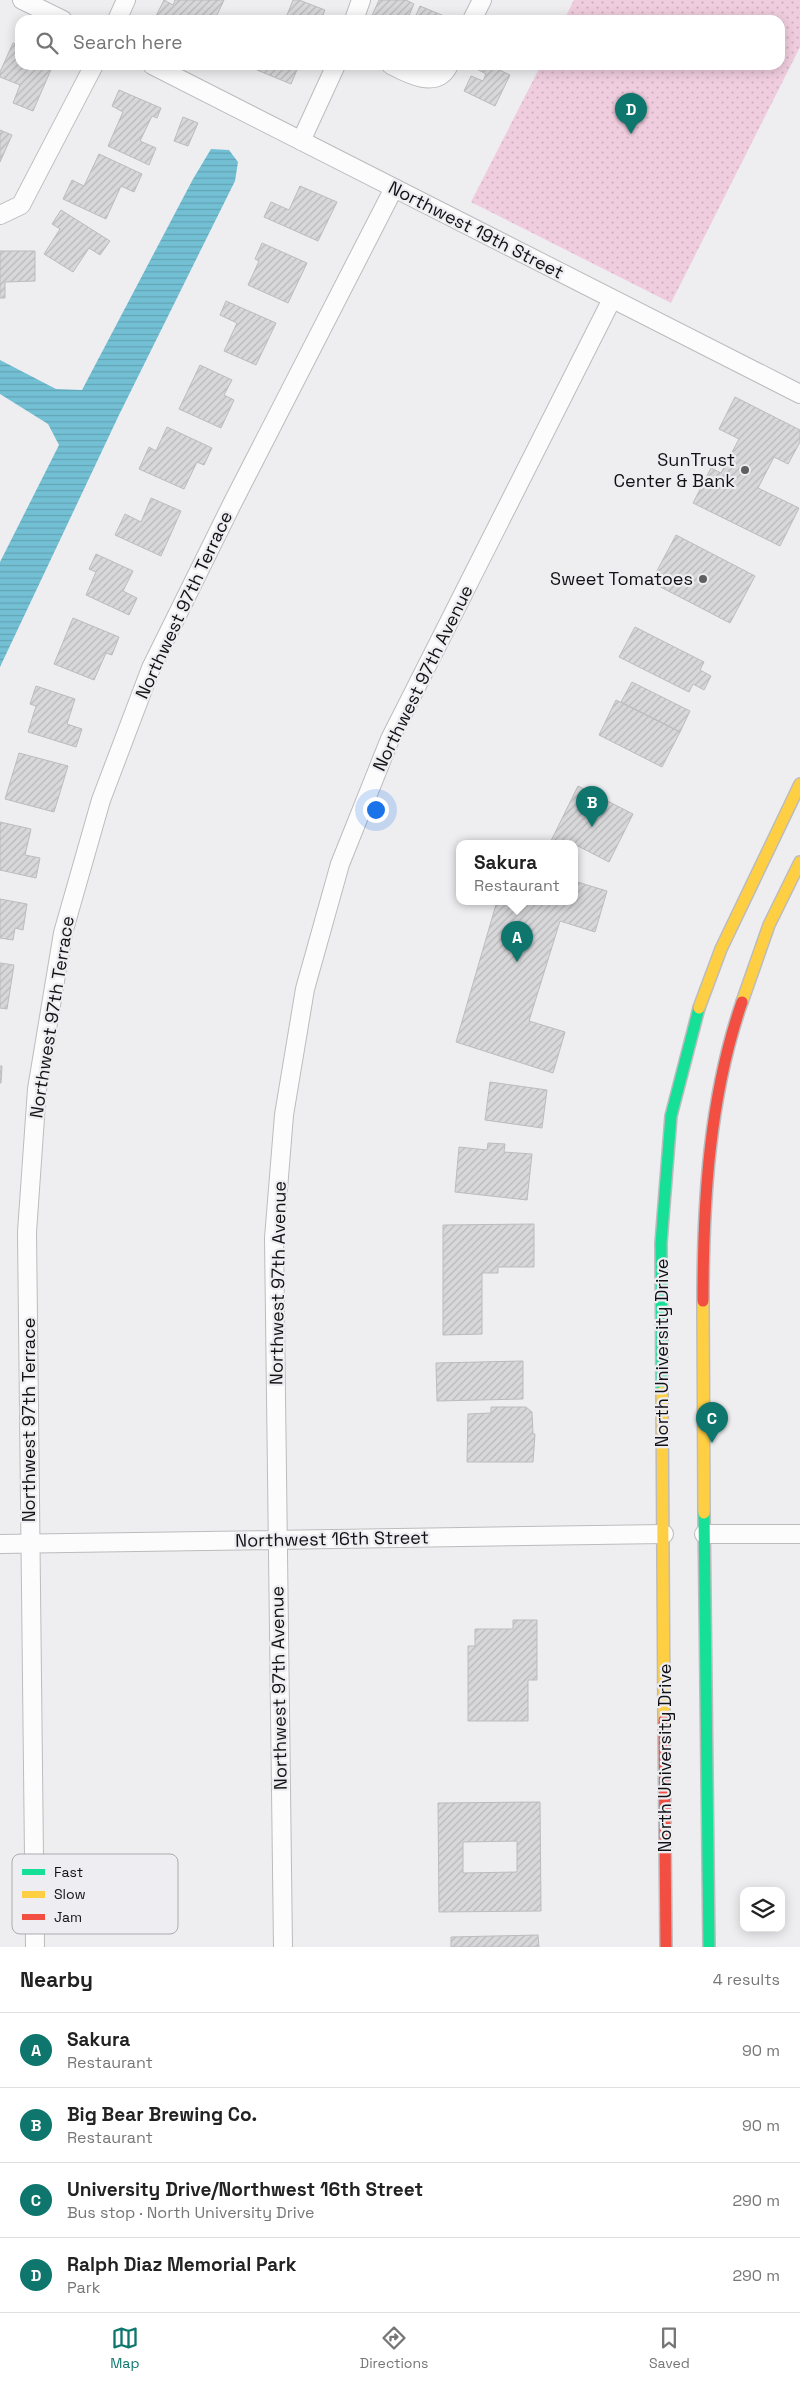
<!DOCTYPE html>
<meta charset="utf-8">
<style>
:root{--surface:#fff;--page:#f6f6f6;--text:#222;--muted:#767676;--line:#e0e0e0;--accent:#0f766e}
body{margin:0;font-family:"Space Grotesk",sans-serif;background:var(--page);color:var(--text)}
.controls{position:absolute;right:15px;bottom:15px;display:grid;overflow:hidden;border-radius:10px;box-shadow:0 2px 12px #0003}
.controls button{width:45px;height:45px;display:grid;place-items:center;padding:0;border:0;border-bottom:1px solid var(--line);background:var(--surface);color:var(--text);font:25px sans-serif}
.you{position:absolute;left:375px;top:809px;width:18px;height:18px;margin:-12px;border:4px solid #fff;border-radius:50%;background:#1a73e8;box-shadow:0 0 0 8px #1a73e833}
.badge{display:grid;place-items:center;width:32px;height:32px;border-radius:50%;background:var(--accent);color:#fff;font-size:16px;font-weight:700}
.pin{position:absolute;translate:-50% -41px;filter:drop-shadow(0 1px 2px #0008)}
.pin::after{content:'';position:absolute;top:26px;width:18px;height:15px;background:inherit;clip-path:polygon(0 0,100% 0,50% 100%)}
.popup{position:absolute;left:456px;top:840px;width:122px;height:65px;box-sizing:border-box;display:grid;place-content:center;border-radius:10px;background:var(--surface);filter:drop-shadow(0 1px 4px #0005);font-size:16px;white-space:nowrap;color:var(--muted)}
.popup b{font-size:19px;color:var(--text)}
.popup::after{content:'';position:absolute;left:50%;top:100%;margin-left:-10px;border:10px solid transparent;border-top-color:var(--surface)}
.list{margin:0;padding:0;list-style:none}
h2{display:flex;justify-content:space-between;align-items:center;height:65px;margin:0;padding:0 20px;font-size:21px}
h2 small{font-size:16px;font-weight:400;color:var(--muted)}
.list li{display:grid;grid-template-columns:32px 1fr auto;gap:15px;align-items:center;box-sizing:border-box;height:75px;padding:0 20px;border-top:1px solid var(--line)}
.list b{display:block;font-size:19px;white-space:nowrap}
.list p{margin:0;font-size:16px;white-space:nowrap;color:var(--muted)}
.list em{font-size:16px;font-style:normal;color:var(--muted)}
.icon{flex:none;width:28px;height:28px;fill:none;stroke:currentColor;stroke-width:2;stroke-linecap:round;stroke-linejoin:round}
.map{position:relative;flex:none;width:800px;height:1947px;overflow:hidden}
.search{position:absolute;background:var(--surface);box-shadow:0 2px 12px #0003;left:15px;right:15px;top:15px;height:55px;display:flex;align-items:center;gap:12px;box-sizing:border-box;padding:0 18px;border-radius:15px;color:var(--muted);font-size:19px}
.sheet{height:365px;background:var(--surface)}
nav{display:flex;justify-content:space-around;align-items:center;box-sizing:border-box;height:70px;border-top:1px solid var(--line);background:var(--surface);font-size:14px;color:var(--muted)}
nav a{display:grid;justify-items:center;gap:2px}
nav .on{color:var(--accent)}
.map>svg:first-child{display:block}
.green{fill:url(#green-dots)}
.water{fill:url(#water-rules)}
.building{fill:url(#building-hatch);stroke:#bcbbbd;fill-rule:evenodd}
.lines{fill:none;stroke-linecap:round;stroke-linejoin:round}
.street-casing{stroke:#bcbcbe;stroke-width:20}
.fast-casing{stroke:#bcbcbe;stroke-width:14}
.slow-casing{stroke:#bcbcbe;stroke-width:14}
.jam-casing{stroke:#bcbcbe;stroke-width:14}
.street{stroke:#fcfcfd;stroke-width:18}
.fast{stroke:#16e098;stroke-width:11}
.slow{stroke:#ffcf43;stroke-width:11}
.jam{stroke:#f24e42;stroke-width:11}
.poi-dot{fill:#5f5f61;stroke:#ededf2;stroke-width:2}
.labels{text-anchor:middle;stroke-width:4.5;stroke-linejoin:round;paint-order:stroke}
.street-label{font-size:18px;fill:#121214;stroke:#ededf2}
.poi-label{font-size:18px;fill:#121214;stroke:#ededf2;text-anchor:end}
.key{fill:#ededf2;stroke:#ababaf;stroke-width:1}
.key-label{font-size:14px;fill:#121214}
</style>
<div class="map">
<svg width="800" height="1947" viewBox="0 0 800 1947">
<defs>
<pattern id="green-dots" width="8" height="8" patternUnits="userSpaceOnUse" patternTransform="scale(1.25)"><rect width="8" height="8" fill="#f0cdde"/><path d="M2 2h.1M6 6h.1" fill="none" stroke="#cdafbe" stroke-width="1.8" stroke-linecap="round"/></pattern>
<pattern id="water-rules" width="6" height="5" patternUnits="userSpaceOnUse" patternTransform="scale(1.25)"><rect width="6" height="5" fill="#73c0d4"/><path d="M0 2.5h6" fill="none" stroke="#62a4b5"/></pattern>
<pattern id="building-hatch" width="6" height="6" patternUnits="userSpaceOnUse" patternTransform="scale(1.25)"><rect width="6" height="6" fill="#d8d7da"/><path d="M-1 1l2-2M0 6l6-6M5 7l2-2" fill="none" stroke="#b8b8ba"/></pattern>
</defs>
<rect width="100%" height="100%" fill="#eeeef1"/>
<path class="green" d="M574 0H800V47L671 303 471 202 541 65H780V20H564Z"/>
<path class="water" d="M211 149 229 150 238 162 235 181 119 415 0 667V562L59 445 48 424 0 394V360L56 389 82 390 193 179Z"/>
<path class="building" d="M164 0 173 5 175 0H224L216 17 210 14 207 20H159L155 18Z
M293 0H299L325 10 321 20 309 16 307 20H285Z
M379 0H406L414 4 407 20H370Z
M420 6 444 16 442 20H414Z
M13 43 20 46V65H53L33 111 13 103 20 85 0 77V72Z
M259 65H299L291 84 257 70Z
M477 65H489L510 75 495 106 464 91 471 76 483 81 486 74 475 68Z
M119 90 161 108 157 118 152 116 140 141 156 148 149 165 108 146 123 112 112 106Z
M183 117 198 123 188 146 174 141Z
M0 130 12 135 0 162Z
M99 154 142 174 134 192 121 186 106 219 63 199 72 180 84 186Z
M300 186 337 202 318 241 264 217 271 202 289 210Z
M61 210 110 241 100 255 89 248 73 272 44 254 60 229 52 224Z
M262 243 307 263 288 303 248 285 259 261 255 259Z
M0 251H35V281L5 282V298H0Z
M226 301 276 323 256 365 224 351 237 323 220 315Z
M200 365 232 380 224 395 234 400 221 428 179 409Z
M735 397 800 430V442L788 464 774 457 758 488 799 508 780 546 693 503 711 468 721 473 739 439 719 429Z
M167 427 212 448 204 465 197 462 184 489 139 469 149 447 156 451Z
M151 498 181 511 161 556 115 535 125 514 141 522Z
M676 535 755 576 730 623 651 582Z
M96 554 133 571 123 591 137 598 129 615 86 595 96 572 89 569Z
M73 618 119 637 112 655 106 653 94 680 54 664Z
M635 627 704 662 700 670 711 676 704 690 693 684 689 692 619 657Z
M632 682 690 711 680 732 621 702Z
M36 686 75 699 67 724 82 729 76 747 28 732 36 706 30 704Z
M616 700 680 732 662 767 599 735Z
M19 753 68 766 54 812 5 799Z
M578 786 633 814 609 862 576 845 574 848V843H556L551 841Z
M0 822 31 829 25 855 40 858 36 878 0 870Z
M574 881 607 891 595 932 560 921 529 1021 565 1032 553 1073 456 1042 497 901H574Z
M0 899 27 904 23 930 15 928 13 940 0 938Z
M0 963 14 965 7 1009 0 1008Z
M0 1066H2L1 1083H0Z
M490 1082 547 1090 542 1128 485 1120Z
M488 1143 505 1144 504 1152 532 1154 527 1200 455 1192 459 1147 487 1150Z
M534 1224V1267H498V1273H482V1334L443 1335V1225Z
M523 1361V1399L437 1401 436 1363Z
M491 1407H526L532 1412 533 1434H535L533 1462H467L468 1414 491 1413Z
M513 1620H537V1680H528V1721H468V1646H475V1629H513Z
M540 1802 541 1911 439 1912 438 1803ZM517 1841V1872L463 1873V1842Z
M538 1935 539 1947H451V1937Z"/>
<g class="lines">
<defs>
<path id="street" d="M22 0 63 20
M117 20 126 0
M354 20 361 0
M472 20 482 0
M152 65 800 394
M391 65C408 74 437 90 449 65
M301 141 336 65
M0 215 21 205 94 65
M704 1534H800
M0 1544 664 1534
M35 1947 27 1232 37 1089 63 933 101 800 151 668 233 502 394 188
M283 1947 274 1238 284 1115 305 989 340 864 390 739 612 299"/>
<path id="fast" d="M662 1392 661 1243 671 1116 699 1008
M704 1513 709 1947"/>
<path id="slow" d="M742 1002 769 925 800 862
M699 1008 721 949 800 784
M703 1301 704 1513
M662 1392 664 1720"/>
<path id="jam" d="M703 1301C703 1202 709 1097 742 1002
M664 1720 666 1947"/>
</defs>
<use href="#street" class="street-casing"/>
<use href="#fast" class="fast-casing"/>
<use href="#slow" class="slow-casing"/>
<use href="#jam" class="jam-casing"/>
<use href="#street" class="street"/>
<use href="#fast" class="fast"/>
<use href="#slow" class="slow"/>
<use href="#jam" class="jam"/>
</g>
<g class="poi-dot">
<circle cx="745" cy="470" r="5"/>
<circle cx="703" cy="579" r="5"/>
</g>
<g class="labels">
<g class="street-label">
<text transform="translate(476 230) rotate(27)" y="6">Northwest 19th Street</text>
<text transform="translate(184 605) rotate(-65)" y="6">Northwest 97th Terrace</text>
<text transform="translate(423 678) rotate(-64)" y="6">Northwest 97th Avenue</text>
<text transform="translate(52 1017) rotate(-81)" y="6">Northwest 97th Terrace</text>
<text transform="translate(278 1283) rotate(-89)" y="6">Northwest 97th Avenue</text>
<text transform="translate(662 1353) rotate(-90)" y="6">North University Drive</text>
<text transform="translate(29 1420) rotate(-90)" y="6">Northwest 97th Terrace</text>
<text transform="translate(332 1539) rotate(-1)" y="6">Northwest 16th Street</text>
<text transform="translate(279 1688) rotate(-91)" y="6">Northwest 97th Avenue</text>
<text transform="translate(665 1758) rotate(-90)" y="6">North University Drive</text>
</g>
<g class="poi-label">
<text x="735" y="466">SunTrust<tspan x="735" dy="21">Center &amp; Bank</tspan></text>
<text x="693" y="585">Sweet Tomatoes</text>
</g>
</g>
<rect x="12" y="1854" width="166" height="80" rx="8" class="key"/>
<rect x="22" y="1869" width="23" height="6" fill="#16e098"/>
<rect x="22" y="1891" width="23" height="7" fill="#ffcf43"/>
<rect x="22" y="1914" width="23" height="6" fill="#f24e42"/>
<g class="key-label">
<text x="54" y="1877">Fast</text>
<text x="54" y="1899">Slow</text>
<text x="54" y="1922">Jam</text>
</g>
</svg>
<div class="controls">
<button><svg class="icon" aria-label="layers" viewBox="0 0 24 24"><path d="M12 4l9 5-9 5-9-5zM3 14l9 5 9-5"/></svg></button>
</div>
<div class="you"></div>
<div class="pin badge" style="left:517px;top:962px">A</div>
<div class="popup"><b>Sakura</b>Restaurant</div>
<div class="pin badge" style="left:592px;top:827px">B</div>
<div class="pin badge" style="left:712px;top:1443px">C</div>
<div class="pin badge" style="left:631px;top:134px">D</div>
<div class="search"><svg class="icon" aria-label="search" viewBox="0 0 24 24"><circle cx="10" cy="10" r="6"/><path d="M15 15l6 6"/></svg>Search here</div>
</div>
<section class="sheet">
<h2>Nearby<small>4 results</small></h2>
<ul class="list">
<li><span class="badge">A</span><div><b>Sakura</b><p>Restaurant</p></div><em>90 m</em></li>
<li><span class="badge">B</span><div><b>Big Bear Brewing Co.</b><p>Restaurant</p></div><em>90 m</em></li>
<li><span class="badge">C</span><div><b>University Drive/Northwest 16th Street</b><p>Bus stop · North University Drive</p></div><em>290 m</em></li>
<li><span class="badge">D</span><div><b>Ralph Diaz Memorial Park</b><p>Park</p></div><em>290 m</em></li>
</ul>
</section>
<nav>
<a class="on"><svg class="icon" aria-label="map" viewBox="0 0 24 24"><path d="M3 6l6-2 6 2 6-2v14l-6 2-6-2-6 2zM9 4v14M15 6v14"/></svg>Map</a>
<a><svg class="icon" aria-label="directions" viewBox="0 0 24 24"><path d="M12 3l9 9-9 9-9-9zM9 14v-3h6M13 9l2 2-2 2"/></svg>Directions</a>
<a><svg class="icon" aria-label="saved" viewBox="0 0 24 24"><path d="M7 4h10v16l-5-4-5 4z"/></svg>Saved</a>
</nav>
